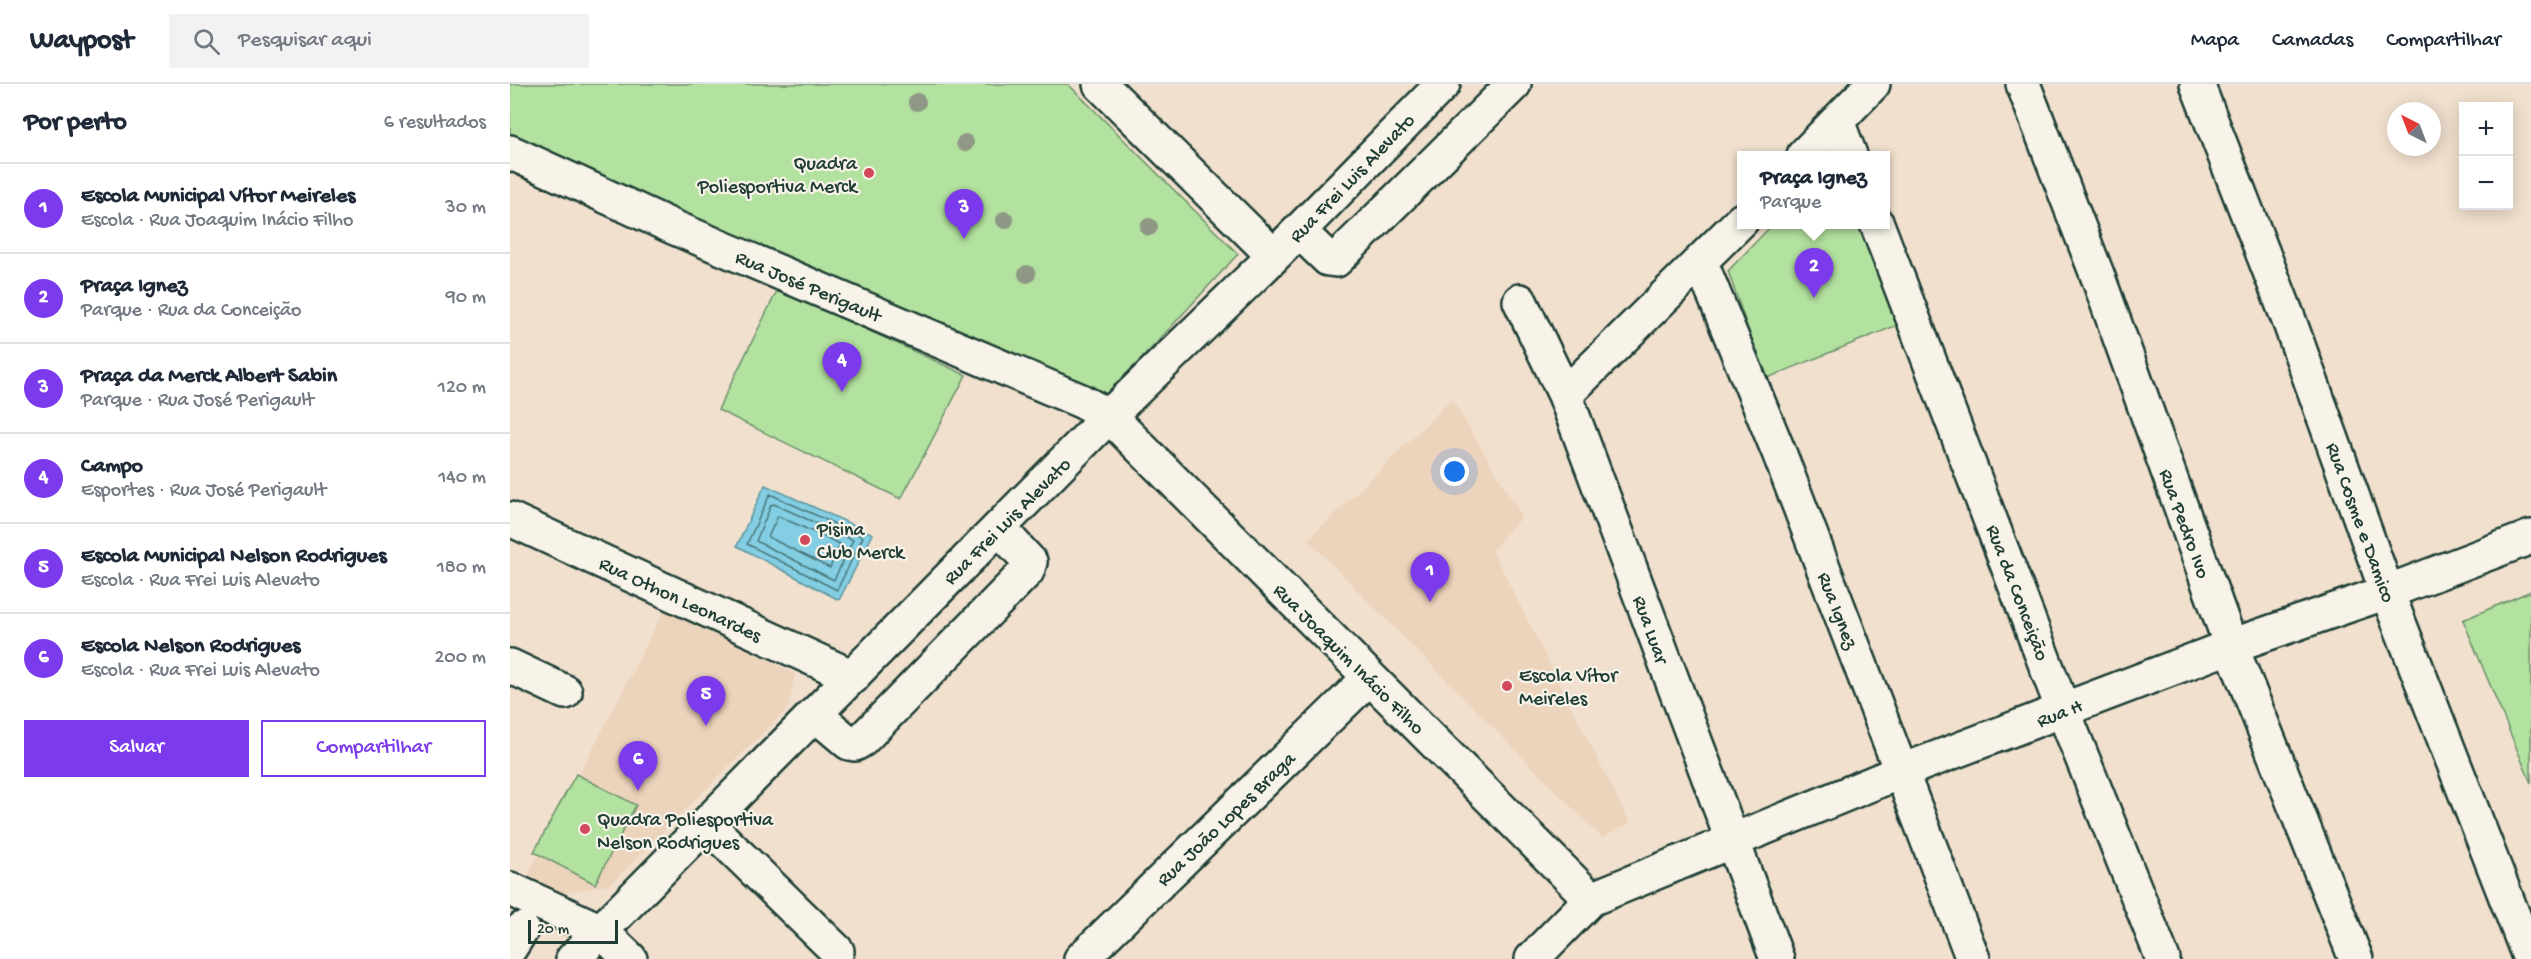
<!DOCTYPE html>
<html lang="pt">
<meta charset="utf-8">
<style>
:root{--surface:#fff;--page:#f2f2f3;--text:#1f2937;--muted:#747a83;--line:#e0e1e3;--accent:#7c3aed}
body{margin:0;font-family:"Gochi Hand",sans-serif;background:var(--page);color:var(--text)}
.controls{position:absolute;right:18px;top:18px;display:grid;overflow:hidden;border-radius:0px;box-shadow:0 3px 15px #0003}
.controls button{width:54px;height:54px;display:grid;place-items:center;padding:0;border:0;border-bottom:2px solid var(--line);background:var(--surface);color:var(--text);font:30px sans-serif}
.compass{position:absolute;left:1877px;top:18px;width:54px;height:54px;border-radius:50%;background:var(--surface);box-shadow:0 3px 15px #0003;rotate:318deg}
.scale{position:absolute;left:18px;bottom:15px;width:90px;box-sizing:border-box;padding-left:6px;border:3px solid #1f3d34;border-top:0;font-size:16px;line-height:21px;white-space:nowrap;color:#1f3d34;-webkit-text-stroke:4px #f7f3e8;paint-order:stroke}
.you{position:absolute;left:945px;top:388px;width:21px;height:21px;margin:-15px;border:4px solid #fff;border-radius:50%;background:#1a73e8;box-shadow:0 0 0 9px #1a73e833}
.badge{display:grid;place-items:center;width:39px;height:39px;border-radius:50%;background:var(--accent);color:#fff;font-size:20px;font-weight:700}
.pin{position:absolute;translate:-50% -50px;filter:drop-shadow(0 2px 3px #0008)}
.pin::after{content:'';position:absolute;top:32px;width:21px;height:18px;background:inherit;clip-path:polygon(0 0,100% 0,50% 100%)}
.popup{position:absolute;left:1227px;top:67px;width:153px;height:78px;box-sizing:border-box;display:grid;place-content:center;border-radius:0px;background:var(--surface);filter:drop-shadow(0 2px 4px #0005);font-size:20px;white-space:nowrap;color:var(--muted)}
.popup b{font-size:22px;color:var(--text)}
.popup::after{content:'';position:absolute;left:50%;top:100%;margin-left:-12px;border:12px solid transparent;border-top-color:var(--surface)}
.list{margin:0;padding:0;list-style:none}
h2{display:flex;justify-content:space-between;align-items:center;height:78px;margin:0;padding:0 24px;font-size:26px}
h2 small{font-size:20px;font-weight:400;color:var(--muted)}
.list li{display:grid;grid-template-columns:39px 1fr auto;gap:18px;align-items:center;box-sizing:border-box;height:90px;padding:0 24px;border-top:2px solid var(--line)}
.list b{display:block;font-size:22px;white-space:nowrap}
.list p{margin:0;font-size:20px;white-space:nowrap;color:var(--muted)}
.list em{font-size:20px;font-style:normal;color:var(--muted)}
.actions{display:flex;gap:12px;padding:18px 24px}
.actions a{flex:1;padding:14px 0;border:2px solid var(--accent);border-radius:0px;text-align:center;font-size:21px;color:var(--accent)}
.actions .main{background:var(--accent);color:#fff}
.icon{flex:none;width:33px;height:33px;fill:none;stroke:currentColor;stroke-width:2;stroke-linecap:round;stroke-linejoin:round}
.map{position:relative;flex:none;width:2021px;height:875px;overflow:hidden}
header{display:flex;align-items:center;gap:36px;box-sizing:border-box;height:84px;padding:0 30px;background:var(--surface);border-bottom:2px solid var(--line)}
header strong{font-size:28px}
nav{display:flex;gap:33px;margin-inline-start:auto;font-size:21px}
.search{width:420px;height:54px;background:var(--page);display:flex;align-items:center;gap:15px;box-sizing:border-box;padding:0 21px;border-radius:0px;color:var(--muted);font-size:22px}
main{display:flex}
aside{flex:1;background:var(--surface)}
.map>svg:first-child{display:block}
.built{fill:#ecd3bc}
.green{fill:#b3e19f;stroke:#698f6a;stroke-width:1.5}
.water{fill:#83cee3;stroke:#5b949d;stroke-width:1.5}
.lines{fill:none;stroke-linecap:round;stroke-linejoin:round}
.shore{stroke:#47777a;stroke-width:1.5}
.minor-casing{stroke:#1f3d34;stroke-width:38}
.minor{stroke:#f7f3e8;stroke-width:33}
.tree{fill:#8e9885}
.poi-dot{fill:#d1495b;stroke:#f7f3e8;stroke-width:2}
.labels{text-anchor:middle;stroke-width:4.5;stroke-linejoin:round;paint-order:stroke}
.poi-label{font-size:20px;fill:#1f3d34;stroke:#f7f3e8;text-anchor:start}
.street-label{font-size:20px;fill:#1f3d34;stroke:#f7f3e8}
</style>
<header>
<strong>Waypost</strong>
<div class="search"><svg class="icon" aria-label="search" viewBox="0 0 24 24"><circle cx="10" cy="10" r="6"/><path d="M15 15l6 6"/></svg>Pesquisar aqui</div>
<nav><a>Mapa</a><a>Camadas</a><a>Compartilhar</a></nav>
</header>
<main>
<aside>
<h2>Por perto<small>6 resultados</small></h2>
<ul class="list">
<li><span class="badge">1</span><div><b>Escola Municipal Vítor Meireles</b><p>Escola · Rua Joaquim Inácio Filho</p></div><em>30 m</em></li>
<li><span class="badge">2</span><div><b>Praça Ignez</b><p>Parque · Rua da Conceição</p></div><em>90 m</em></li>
<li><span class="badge">3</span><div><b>Praça da Merck Albert Sabin</b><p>Parque · Rua José Perigault</p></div><em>120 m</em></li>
<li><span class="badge">4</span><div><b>Campo</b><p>Esportes · Rua José Perigault</p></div><em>140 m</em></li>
<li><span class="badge">5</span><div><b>Escola Municipal Nelson Rodrigues</b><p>Escola · Rua Frei Luis Alevato</p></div><em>180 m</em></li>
<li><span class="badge">6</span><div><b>Escola Nelson Rodrigues</b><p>Escola · Rua Frei Luis Alevato</p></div><em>200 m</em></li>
</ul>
<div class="actions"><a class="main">Salvar</a><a>Compartilhar</a></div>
</aside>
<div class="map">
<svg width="2021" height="875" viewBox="0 0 2021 875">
<rect width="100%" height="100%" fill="#f1e0ce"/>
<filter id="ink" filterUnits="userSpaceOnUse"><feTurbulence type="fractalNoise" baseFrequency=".0167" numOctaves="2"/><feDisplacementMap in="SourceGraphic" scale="12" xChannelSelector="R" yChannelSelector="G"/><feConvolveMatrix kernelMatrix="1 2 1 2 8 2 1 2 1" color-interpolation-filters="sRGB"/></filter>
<g filter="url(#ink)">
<path class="built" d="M942 315 1012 432 982 466 1120 739 1092 754 798 456Z
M155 524 285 590 279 623 99 801 53 809 18 791Z"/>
<path class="green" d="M0 0H558L728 170 580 331 0 65Z
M1262 141H1353L1390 240 1255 295 1218 187Z
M268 205 456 291 391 415 208 326Z
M2021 507V699L1953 536Z
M66 690 126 721 85 800 24 768Z"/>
<path class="water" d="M255 401 363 450 329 516 227 462Z"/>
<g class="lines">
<path class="shore" d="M260 410 353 453 327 506 237 460Z
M264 420 343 456 324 496 246 457 261 421Z
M268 432 330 460 320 484 258 453Z"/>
<defs>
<path id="minor" d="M590 0 764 172
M1513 0 1588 193 1721 562 1846 875
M1687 0 1780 239 1877 508 2020 875
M1327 37 1340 71
M0 68 163 143 571 317 599 332 1081 815
M1294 71 1363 0
M1367 140 1553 626 1653 875
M789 147 818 175 826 176 1004 0
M1191 179 1270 371 1463 875
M1010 217 1055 311 1267 875
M1055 311 1232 136
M0 435 343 593
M0 582 55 608
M306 631 339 659 345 660 352 656 517 487 520 478 489 444
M197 740 327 867
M0 805 91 847 120 875
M0 864 12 845
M63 875 599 332 764 172 933 0
M571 875 859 594
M1022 875 1081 815 1390 688 1721 562 1877 508 2021 453"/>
</defs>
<use href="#minor" class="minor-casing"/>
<use href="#minor" class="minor"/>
</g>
<g class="tree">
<circle cx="407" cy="18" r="9"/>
<circle cx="455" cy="59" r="9"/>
<circle cx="495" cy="136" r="9"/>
<circle cx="639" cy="143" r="9"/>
<circle cx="517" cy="190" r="9"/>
</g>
</g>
<g class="poi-dot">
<circle cx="359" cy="89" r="6"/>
<circle cx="295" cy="456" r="6"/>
<circle cx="997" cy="602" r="6"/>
<circle cx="75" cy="745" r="6"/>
</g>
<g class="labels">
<g class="poi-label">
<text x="347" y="85" text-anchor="end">Quadra<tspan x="347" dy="23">Poliesportiva Merck</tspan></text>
<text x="307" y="451">Pisina<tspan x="307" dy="23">Club Merck</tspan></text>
<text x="1009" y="597">Escola Vítor<tspan x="1009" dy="23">Meireles</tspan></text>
<text x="87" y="741">Quadra Poliesportiva<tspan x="87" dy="23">Nelson Rodrigues</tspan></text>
</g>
<g class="street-label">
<text transform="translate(841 93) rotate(-46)" y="7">Rua Frei Luis Alevato</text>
<text transform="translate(299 201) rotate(23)" y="7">Rua José Perigault</text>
<text transform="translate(496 436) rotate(-45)" y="7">Rua Frei Luis Alevato</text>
<text transform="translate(1852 438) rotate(70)" y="7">Rua Cosme e Damico</text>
<text transform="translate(1676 439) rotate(70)" y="7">Rua Pedro Ivo</text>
<text transform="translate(1509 508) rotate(69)" y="7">Rua da Conceição</text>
<text transform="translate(171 514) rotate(25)" y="7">Rua Othon Leonardes</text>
<text transform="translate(1329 526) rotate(69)" y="7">Rua Ignez</text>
<text transform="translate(1142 545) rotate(70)" y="7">Rua Luar</text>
<text transform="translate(840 574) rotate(45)" y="7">Rua Joaquim Inácio Filho</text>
<text transform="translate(1549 628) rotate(-21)" y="7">Rua H</text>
<text transform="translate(715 734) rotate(-44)" y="7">Rua João Lopes Braga</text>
</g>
</g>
</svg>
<div class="controls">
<button>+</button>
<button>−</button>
</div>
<svg class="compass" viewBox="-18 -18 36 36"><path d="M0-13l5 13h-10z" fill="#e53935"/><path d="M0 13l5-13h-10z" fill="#747a83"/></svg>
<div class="scale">20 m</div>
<div class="you"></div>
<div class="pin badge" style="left:920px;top:518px">1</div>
<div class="pin badge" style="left:1304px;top:214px">2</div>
<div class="popup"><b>Praça Ignez</b>Parque</div>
<div class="pin badge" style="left:454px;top:155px">3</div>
<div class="pin badge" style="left:332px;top:308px">4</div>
<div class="pin badge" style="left:196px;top:642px">5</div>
<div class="pin badge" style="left:128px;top:707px">6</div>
</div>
</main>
